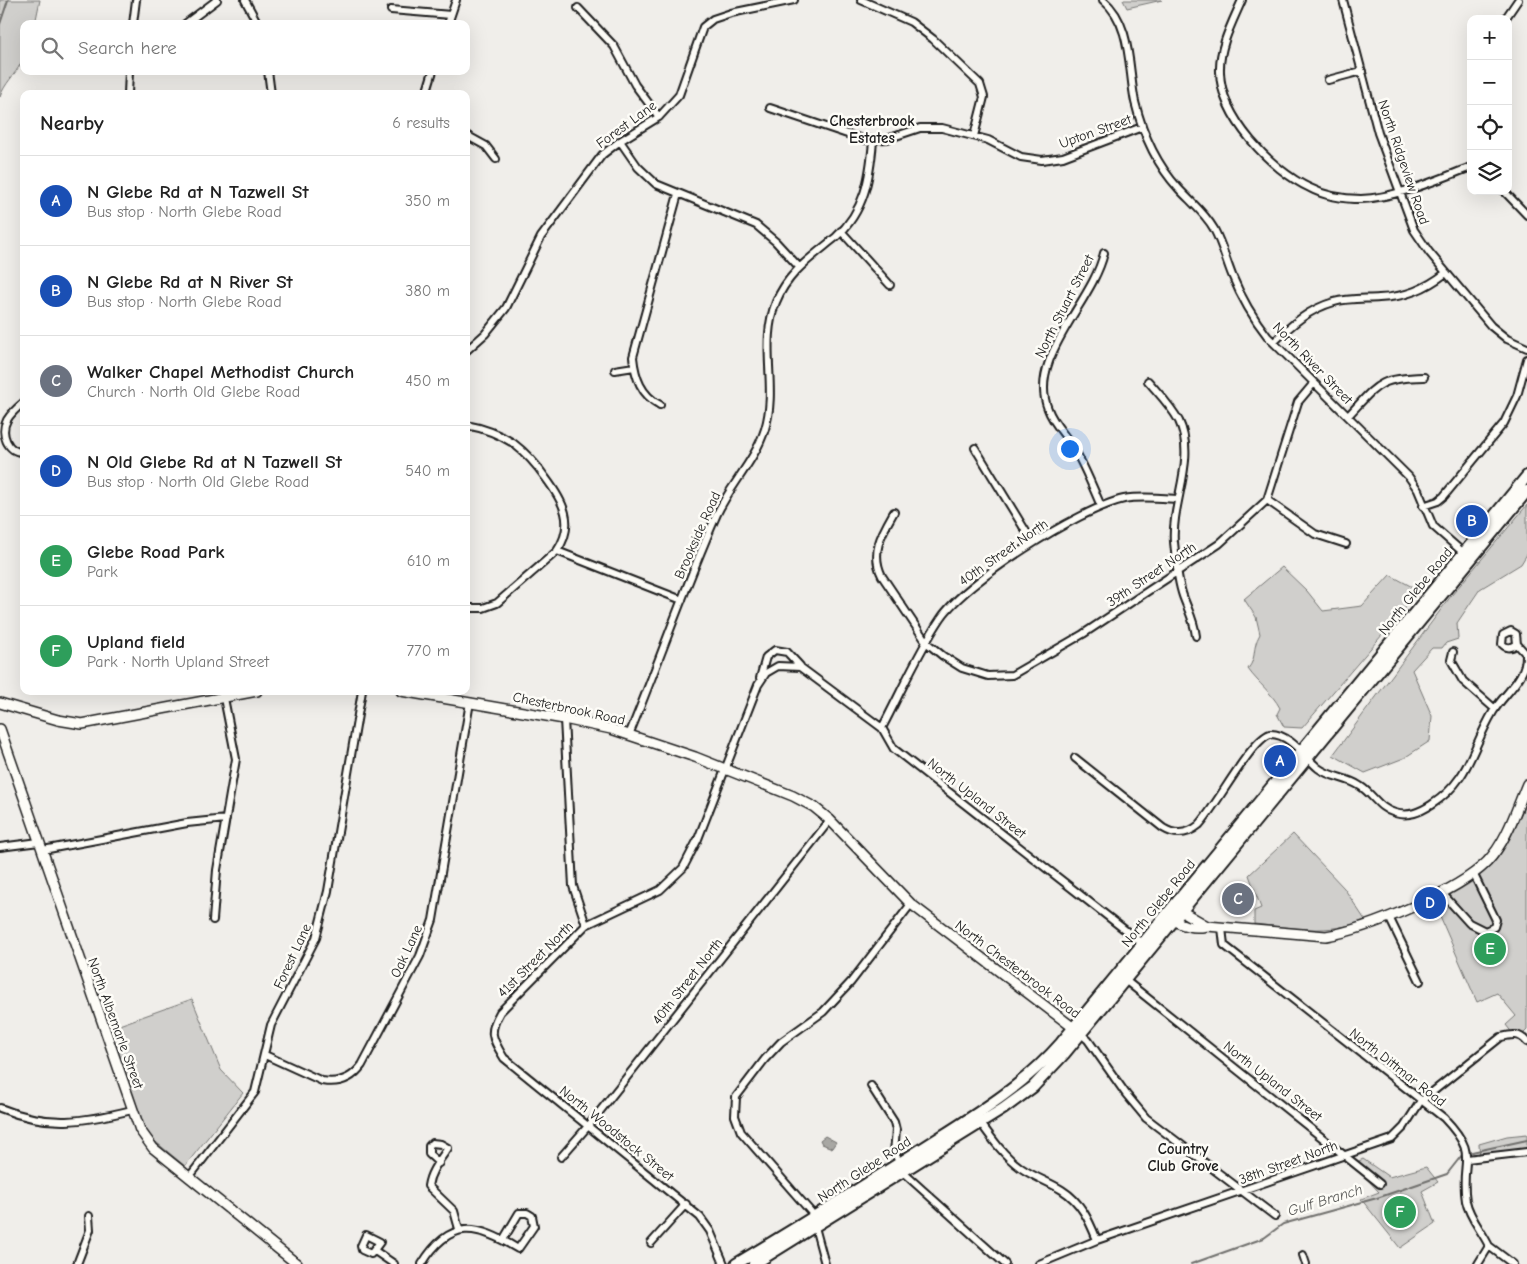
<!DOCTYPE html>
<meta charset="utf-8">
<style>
:root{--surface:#fff;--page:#f2f2f2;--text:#222;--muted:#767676;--line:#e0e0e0;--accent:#7c3aed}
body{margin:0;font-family:"Comic Neue",sans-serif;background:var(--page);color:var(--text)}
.controls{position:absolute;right:15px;top:15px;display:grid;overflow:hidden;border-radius:10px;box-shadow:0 5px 20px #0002}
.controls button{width:45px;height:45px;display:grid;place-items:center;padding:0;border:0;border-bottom:1px solid var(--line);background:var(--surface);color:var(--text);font:25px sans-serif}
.you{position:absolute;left:1069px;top:448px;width:18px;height:18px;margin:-12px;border:4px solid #fff;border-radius:50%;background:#1a73e8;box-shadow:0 0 0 8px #1a73e833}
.badge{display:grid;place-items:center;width:32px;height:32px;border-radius:50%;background:var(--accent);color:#fff;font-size:16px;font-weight:700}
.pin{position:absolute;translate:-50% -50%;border:2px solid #fff;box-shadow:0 1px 5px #0006}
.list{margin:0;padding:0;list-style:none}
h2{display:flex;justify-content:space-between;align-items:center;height:65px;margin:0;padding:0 20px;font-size:21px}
h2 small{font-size:16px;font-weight:400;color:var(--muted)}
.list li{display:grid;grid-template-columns:32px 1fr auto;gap:15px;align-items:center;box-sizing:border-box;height:90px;padding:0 20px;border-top:1px solid var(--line)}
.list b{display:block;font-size:19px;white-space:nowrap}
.list p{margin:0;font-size:16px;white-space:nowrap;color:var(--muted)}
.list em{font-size:16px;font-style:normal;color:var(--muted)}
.icon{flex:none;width:28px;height:28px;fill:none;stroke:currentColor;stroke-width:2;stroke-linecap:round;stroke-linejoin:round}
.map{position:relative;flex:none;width:1527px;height:1264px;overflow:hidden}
.search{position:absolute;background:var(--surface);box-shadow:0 5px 20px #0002;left:20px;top:20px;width:450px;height:55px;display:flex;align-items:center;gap:12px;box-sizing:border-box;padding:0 18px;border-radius:10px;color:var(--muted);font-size:19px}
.panel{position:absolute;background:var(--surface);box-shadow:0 5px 20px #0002;left:20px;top:90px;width:450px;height:605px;border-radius:10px}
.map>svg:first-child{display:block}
.green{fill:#d0cfcc;stroke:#767674}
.water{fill:#a8a7a3;stroke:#706f6d}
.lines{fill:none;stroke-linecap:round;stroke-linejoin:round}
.stream{stroke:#706f6d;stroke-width:2}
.street-casing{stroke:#1c1c1c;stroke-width:10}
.secondary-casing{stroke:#1c1c1c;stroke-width:12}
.primary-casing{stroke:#1c1c1c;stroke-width:14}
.street{stroke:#fdfcf7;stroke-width:6}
.secondary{stroke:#fdfcf7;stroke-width:9}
.primary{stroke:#fdfcf7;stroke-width:10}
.labels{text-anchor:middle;stroke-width:5;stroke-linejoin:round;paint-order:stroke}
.street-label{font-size:14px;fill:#1c1c1c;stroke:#fdfcf7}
.neighbourhood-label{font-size:15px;font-weight:bold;fill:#1c1c1c;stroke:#fdfcf7}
.water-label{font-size:15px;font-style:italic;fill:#5b5b59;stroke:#fdfcf7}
</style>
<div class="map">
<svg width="1527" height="1264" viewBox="0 0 1527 1264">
<rect width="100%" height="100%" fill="#f0eeea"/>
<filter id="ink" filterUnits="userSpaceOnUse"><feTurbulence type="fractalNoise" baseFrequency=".02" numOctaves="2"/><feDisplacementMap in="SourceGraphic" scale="10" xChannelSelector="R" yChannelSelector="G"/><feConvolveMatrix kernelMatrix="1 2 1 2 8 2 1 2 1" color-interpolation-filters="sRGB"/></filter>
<g filter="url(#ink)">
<path class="green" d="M0 0H40L35 24H24C24 37 26 51 21 63 15 75 4 84 0 97Z
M1123 0H1162L1127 8Z
M1527 505V554L1521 564 1480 589 1457 623 1458 639 1446 643 1442 648H1432L1412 670 1432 716 1430 741 1404 758 1365 773 1333 755 1451 596Z
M1282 567 1307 591 1323 611 1362 606 1390 575 1420 591 1302 728 1284 727 1277 714 1280 708C1272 693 1258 683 1248 669 1258 655 1251 650 1260 634L1256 617 1244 599Z
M1527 800V1030L1521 1036 1513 1034 1506 1025 1516 1016 1497 993 1477 1002 1434 903C1492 875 1503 859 1527 800Z
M1293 834 1344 888 1365 920C1329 935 1292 928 1254 924V911L1261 908 1249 875Z
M192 999 221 1070 243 1093 185 1166 145 1133 108 1029Z
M1527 1134V1152L1480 1157 1479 1144 1507 1136Z
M1363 1159 1389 1177 1426 1167 1438 1182 1422 1191 1435 1224 1400 1248 1361 1199 1379 1192 1353 1164Z"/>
<path class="water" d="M825 1136 836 1142 832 1148 822 1144 820 1140Z"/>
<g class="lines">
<path class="stream" d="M0 24 8 0
M1472 1152 1527 1140
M1191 1264 1264 1238 1283 1224 1377 1198 1447 1174 1462 1155"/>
<defs>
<path id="street" d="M245 0 258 24
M861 0 911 22 933 39 980 84 984 97 974 136
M1103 0C1132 24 1128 68 1135 102 1143 135 1156 164 1179 189 1191 202 1205 213 1214 229 1222 244 1226 260 1232 275 1241 297 1253 318 1268 337L1409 477 1418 490 1433 526 1466 555
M1242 0C1232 23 1219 47 1220 72 1221 117 1271 170 1310 188 1325 196 1344 199 1361 199 1396 198 1439 179 1471 167
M1343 0 1378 133 1414 230 1429 252 1491 326 1507 339 1527 348
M578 8 614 46 635 85 659 117
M391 10 451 15
M1505 19 1518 0
M133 24 136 0
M185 24 217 0
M448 24 456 0
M268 71 271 94
M1328 80 1362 71
M128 94 129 71
M426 94 433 71
M770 108 865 140 887 139 920 128H942L988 140 1021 157 1042 160 1063 157 1142 127
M466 135 486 146 496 159
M620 141 638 167 656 184 756 225 776 242 799 267
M1504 191 1527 215
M841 231 890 285
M1274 342C1291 325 1309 309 1334 302 1348 298 1364 299 1379 298 1406 297 1425 289 1446 273
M466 351 485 334 506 308 541 237 602 155 620 141 659 117 679 95 703 27 713 19 731 13 794 0
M615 370 634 367
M1148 381C1159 394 1171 406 1179 421 1197 459 1171 502 1174 542 1176 560 1177 579 1183 596 1188 610 1194 620 1196 636
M24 402C18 407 11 413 7 420 0 433 7 453 24 452
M660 405C641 395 635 377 633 357L678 194
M1348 416C1378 384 1378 378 1424 377
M466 425C483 428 499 434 513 443 526 453 536 464 545 477 563 501 576 523 557 551
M975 448 1033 543
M1267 500 1315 534 1346 544
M1101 506C1093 488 1086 470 1077 454 1069 438 1054 426 1048 409 1027 358 1093 302 1104 253
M1423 506 1438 501 1444 496 1504 423 1517 396 1527 359
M894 512C882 533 870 552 882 576L927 643 943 656 962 668 988 676 1012 675 1083 634 1219 544 1267 500 1298 402 1314 383
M466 608H483L497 603 557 551 682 600
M1453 652 1451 660 1463 681 1495 709
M760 678 766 657 775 650 787 652 800 666
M564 719 573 886 586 925
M882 728C901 692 918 652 941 618 966 581 1079 509 1124 499 1141 496 1160 498 1177 499
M629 735C659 662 685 586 717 514 731 484 755 461 765 429 778 387 759 344 776 302 788 272 812 257 836 237 865 211 870 177 873 141
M1075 758 1163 828C1176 836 1188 834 1199 825 1216 807 1250 741 1270 734 1289 733 1305 757 1318 768 1331 778 1347 777 1360 786 1373 794 1379 809 1395 813 1409 817 1420 812 1431 805 1470 780 1471 749 1493 712 1504 693 1527 679 1526 654L1517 644 1516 634 1511 631 1503 635 1502 644C1507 649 1512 648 1517 644
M0 847 39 842
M43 850 187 823 226 819
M1441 892 1469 923 1485 931 1494 927 1496 920 1473 873
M1389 917 1420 981
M213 920 217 870 236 759 224 698
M1222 928 1224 945 1444 1118C1481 1157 1459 1158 1466 1201 1469 1217 1482 1231 1489 1246L1478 1264
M1125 980 1380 1184
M1081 1034 1088 1040 1126 1094 1146 1118 1275 1216
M265 1055 322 1081C339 1084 352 1079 362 1065L420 956 433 920 470 702
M871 1086 894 1122 896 1130 894 1152 906 1175 1005 1264
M0 1108C49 1128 83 1122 132 1110
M980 1122C992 1139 1004 1156 1021 1168 1034 1177 1049 1182 1062 1190 1081 1202 1089 1220 1097 1240
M561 1157 589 1125 830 820
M1467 1159 1527 1152
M439 1163 429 1154V1146L432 1143 441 1144 448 1148C440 1160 430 1171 428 1186L454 1211 459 1229
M190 1176 255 1092 271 1025 316 938 328 891 362 691
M366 1235 380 1242 371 1254 362 1250 361 1246Z
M651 1243 686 1204
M1489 1246 1513 1264
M375 1251 394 1264
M1303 1255 1306 1264
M77 1264 90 1230 89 1216
M422 1264C450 1218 477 1224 518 1249L534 1226 532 1216 527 1213H519L503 1240
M724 1264 710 1231 700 1217 504 1058C492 1038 488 1033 500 1012L586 925 660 890 683 868 698 839 758 685 766 673 778 666 800 667 882 728 894 749 1143 944
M825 1264 811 1212 741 1132 735 1116 736 1097 765 1059 781 1042 823 1012 851 982 911 904
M1039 1264 1097 1240 1392 1139 1404 1127 1420 1102 1501 1037C1513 1034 1519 1033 1527 1042"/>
<path id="secondary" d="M401 691 564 719 611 729 695 757 793 796 814 807 830 820 911 904 1079 1032
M0 703 58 720 82 724 257 691
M0 729 140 1130 153 1148 297 1264
M1176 908 1207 926
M1169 917C1182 926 1192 929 1207 926L1326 936C1368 929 1457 892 1487 862 1507 841 1516 810 1527 784"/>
<path id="primary" d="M736 1264C798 1227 859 1189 920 1150 970 1118 1021 1089 1061 1043L1527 476
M754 1264 1003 1109 1033 1087 1064 1054 1527 491"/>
</defs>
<use href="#street" class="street-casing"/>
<use href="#secondary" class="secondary-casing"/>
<use href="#primary" class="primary-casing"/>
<use href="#street" class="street"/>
<use href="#secondary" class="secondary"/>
<use href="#primary" class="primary"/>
</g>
</g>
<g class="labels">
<g class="street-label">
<text transform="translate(626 124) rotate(-36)" y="5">Forest Lane</text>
<text transform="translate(1095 131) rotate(-20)" y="5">Upton Street</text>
<text transform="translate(1404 162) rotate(71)" y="5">North Ridgeview Road</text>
<text transform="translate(1064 306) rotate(-63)" y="5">North Stuart Street</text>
<text transform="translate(1313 363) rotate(46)" y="5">North River Street</text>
<text transform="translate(697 535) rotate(-66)" y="5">Brookside Road</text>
<text transform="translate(1003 552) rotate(-35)" y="5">40th Street North</text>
<text transform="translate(1151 574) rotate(-34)" y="5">39th Street North</text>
<text transform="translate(1415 591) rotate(-51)" y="5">North Glebe Road</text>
<text transform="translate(569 708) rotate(12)" y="5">Chesterbrook Road</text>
<text transform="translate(977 798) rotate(38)" y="5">North Upland Street</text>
<text transform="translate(1158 903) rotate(-51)" y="5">North Glebe Road</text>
<text transform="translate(406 951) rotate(-65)" y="5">Oak Lane</text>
<text transform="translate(292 956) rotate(-65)" y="5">Forest Lane</text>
<text transform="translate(535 959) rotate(-45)" y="5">41st Street North</text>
<text transform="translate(1018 969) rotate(37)" y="5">North Chesterbrook Road</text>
<text transform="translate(687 981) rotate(-52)" y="5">40th Street North</text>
<text transform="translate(116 1023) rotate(70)" y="5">North Albemarle Street</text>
<text transform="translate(1398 1067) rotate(38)" y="5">North Dittmar Road</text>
<text transform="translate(1273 1081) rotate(38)" y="5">North Upland Street</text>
<text transform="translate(617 1133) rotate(39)" y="5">North Woodstock Street</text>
<text transform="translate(1288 1162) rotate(-20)" y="5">38th Street North</text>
<text transform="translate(864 1169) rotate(-33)" y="5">North Glebe Road</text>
</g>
<g class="neighbourhood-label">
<text x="872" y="126">Chesterbrook<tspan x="872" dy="17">Estates</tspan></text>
<text x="1183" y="1154">Country<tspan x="1183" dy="17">Club Grove</tspan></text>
</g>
<g class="water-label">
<text transform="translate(1325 1200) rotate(-17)" y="5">Gulf Branch</text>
</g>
</g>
</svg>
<div class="controls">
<button>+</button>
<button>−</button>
<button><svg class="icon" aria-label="locate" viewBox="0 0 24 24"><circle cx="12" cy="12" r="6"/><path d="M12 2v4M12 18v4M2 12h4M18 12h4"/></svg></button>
<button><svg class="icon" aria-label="layers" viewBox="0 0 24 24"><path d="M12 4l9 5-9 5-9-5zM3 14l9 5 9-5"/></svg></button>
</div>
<div class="you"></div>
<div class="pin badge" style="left:1280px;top:761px;background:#1a4fb4">A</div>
<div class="pin badge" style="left:1472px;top:521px;background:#1a4fb4">B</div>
<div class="pin badge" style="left:1238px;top:899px;background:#6b7280">C</div>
<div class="pin badge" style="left:1430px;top:903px;background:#1a4fb4">D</div>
<div class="pin badge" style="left:1490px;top:949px;background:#2e9e5b">E</div>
<div class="pin badge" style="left:1400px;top:1212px;background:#2e9e5b">F</div>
<div class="search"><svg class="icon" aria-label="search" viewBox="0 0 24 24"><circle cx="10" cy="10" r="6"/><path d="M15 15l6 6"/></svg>Search here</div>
<section class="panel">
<h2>Nearby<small>6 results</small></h2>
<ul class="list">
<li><span class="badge" style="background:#1a4fb4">A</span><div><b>N Glebe Rd at N Tazwell St</b><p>Bus stop · North Glebe Road</p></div><em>350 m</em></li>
<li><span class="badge" style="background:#1a4fb4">B</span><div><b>N Glebe Rd at N River St</b><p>Bus stop · North Glebe Road</p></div><em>380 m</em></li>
<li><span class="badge" style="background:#6b7280">C</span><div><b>Walker Chapel Methodist Church</b><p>Church · North Old Glebe Road</p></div><em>450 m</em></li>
<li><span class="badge" style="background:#1a4fb4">D</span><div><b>N Old Glebe Rd at N Tazwell St</b><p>Bus stop · North Old Glebe Road</p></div><em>540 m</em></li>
<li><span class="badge" style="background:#2e9e5b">E</span><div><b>Glebe Road Park</b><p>Park</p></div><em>610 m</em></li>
<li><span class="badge" style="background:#2e9e5b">F</span><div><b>Upland field</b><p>Park · North Upland Street</p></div><em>770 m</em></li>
</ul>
</section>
</div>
